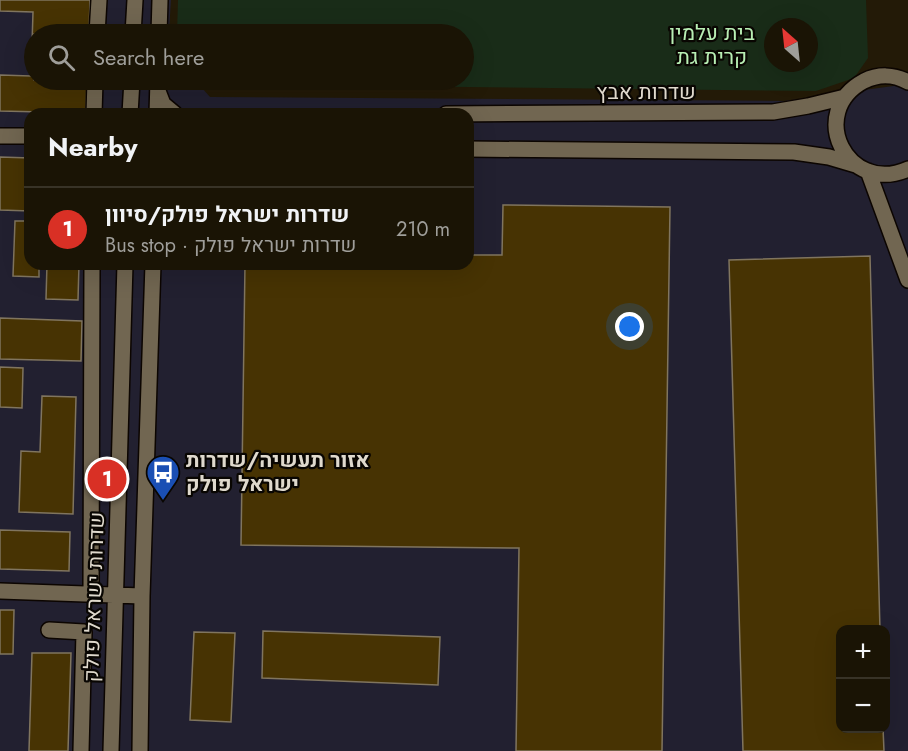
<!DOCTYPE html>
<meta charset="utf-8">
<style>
:root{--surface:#1a1405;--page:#231d0f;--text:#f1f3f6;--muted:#9f9e9a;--line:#383327;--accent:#d93025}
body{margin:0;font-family:Jost,Heebo,sans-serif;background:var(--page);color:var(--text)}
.controls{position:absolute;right:18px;bottom:18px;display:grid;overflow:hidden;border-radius:12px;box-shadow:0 6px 24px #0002}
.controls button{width:54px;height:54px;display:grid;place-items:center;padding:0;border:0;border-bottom:2px solid var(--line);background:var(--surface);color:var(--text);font:30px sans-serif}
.compass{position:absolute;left:764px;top:18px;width:54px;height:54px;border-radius:50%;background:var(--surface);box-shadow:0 6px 24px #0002;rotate:333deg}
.you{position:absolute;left:630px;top:327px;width:21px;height:21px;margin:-15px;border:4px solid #fff;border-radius:50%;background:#1a73e8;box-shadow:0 0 0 9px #1a73e833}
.badge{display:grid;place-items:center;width:39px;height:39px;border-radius:50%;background:var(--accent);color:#fff;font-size:20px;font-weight:700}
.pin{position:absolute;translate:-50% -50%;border:3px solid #fff;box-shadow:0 2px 6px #0006}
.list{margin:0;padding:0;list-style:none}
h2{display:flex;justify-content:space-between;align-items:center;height:78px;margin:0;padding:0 24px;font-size:26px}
h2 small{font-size:20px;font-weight:400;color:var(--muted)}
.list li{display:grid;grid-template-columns:39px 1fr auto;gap:18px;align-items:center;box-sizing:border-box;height:84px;padding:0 24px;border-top:2px solid var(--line)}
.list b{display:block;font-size:22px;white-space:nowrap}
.list p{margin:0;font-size:20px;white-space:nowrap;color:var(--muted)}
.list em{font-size:20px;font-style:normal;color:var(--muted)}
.icon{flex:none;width:33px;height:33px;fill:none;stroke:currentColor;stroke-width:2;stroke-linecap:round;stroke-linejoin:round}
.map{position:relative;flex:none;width:908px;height:751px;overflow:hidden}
.search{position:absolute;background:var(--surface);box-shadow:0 6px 24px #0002;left:24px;top:24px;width:450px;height:66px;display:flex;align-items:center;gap:15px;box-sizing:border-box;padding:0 21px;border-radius:33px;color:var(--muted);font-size:22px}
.panel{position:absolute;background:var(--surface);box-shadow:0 6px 24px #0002;left:24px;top:108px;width:450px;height:162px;border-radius:18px}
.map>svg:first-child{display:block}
.industrial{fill:#222030;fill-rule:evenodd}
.green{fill:#192c18;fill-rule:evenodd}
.building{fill:#473303;stroke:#80755f;stroke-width:1.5}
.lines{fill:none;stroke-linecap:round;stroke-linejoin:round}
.minor-casing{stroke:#0c0500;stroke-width:18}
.minor{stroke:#716651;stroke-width:15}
.labels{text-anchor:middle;stroke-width:4.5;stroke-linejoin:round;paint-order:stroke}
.park-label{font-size:21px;fill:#b8efb4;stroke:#090602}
.street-label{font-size:21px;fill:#dfd9cd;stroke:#090602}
.poi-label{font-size:21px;font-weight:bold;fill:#dfd9cd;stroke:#090602;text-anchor:start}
</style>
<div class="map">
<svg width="908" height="751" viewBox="0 0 908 751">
<rect width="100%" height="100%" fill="#231a07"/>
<path class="industrial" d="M0 0H171L169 31 171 34H34V80H195L210 97 784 101 908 84V751H0ZM30 114H468V264H30ZM840 630H886V728H840Z"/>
<path class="green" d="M178 0H866L868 58 854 78 816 91 208 84 206 80H464V34H177ZM773 27H809V63H773Z"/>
<path class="building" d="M0 0H90L89 34H34V80H87L86 113 0 111V75L31 76 33 12 0 11Z
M0 157 30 158V211L0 210Z
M503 205 670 207 662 751H516L519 548 241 545 245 264H468V255H502Z
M15 221H30V264H39V277L13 276Z
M870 256 880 630H840V728H883L884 751H743L729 260Z
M47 264H79L78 300 46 299Z
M0 318 82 321 81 361 0 359Z
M0 367 23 368 22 408 0 407Z
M42 396 76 397 73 514 19 512 21 451 40 452Z
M0 530 70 532 69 571 0 569Z
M0 610H14L13 654H0Z
M263 631 440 637 438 685 262 678Z
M194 632 235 633 231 722 190 720Z
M32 653H71L68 751H29Z"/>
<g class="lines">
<defs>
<path id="minor" d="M97 34 99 0
M133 34 135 0
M159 34 160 0
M908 82C894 74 878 74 864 81 806 112 847 196 908 169
M158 91 163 104 175 114
M94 114 95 80
M130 114 132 80
M157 114 158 80
M446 114 773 112 808 106 845 97
M0 136H30
M468 149 794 152 829 157 856 165
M868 171 908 280
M0 591 142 596
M91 595 92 264
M49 630 84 632 81 751
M111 751 125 264
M140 751 142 596 153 264"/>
</defs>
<use href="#minor" class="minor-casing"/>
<use href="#minor" class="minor"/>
</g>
<defs>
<symbol id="bus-pin" viewBox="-11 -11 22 30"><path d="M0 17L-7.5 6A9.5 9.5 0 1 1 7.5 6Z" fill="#1a4fb4" stroke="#090602"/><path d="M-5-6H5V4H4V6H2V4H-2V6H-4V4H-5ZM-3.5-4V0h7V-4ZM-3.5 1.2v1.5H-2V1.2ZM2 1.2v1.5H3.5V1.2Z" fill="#fff"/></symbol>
</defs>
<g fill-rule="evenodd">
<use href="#bus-pin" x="144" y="453" width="38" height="52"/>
</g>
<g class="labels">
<g class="park-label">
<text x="712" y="40">בית עלמין<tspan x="712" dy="24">קרית גת</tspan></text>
</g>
<g class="street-label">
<text x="646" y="99">שדרות אבץ</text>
<text transform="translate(94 597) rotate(-88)" y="7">שדרות ישראל פולק</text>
</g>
<g class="poi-label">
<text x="186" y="467">אזור תעשיה/שדרות<tspan x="186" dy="24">ישראל פולק</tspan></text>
</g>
</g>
</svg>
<div class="controls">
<button>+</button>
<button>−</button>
</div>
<svg class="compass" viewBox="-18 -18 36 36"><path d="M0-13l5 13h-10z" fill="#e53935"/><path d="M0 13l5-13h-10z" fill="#9f9e9a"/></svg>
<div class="you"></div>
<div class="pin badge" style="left:107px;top:479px">1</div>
<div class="search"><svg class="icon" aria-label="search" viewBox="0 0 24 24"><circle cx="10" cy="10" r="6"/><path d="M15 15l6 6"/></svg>Search here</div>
<section class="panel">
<h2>Nearby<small></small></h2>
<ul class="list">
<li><span class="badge">1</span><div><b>שדרות ישראל פולק/סיוון</b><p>Bus stop · שדרות ישראל פולק</p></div><em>210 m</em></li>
</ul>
</section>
</div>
